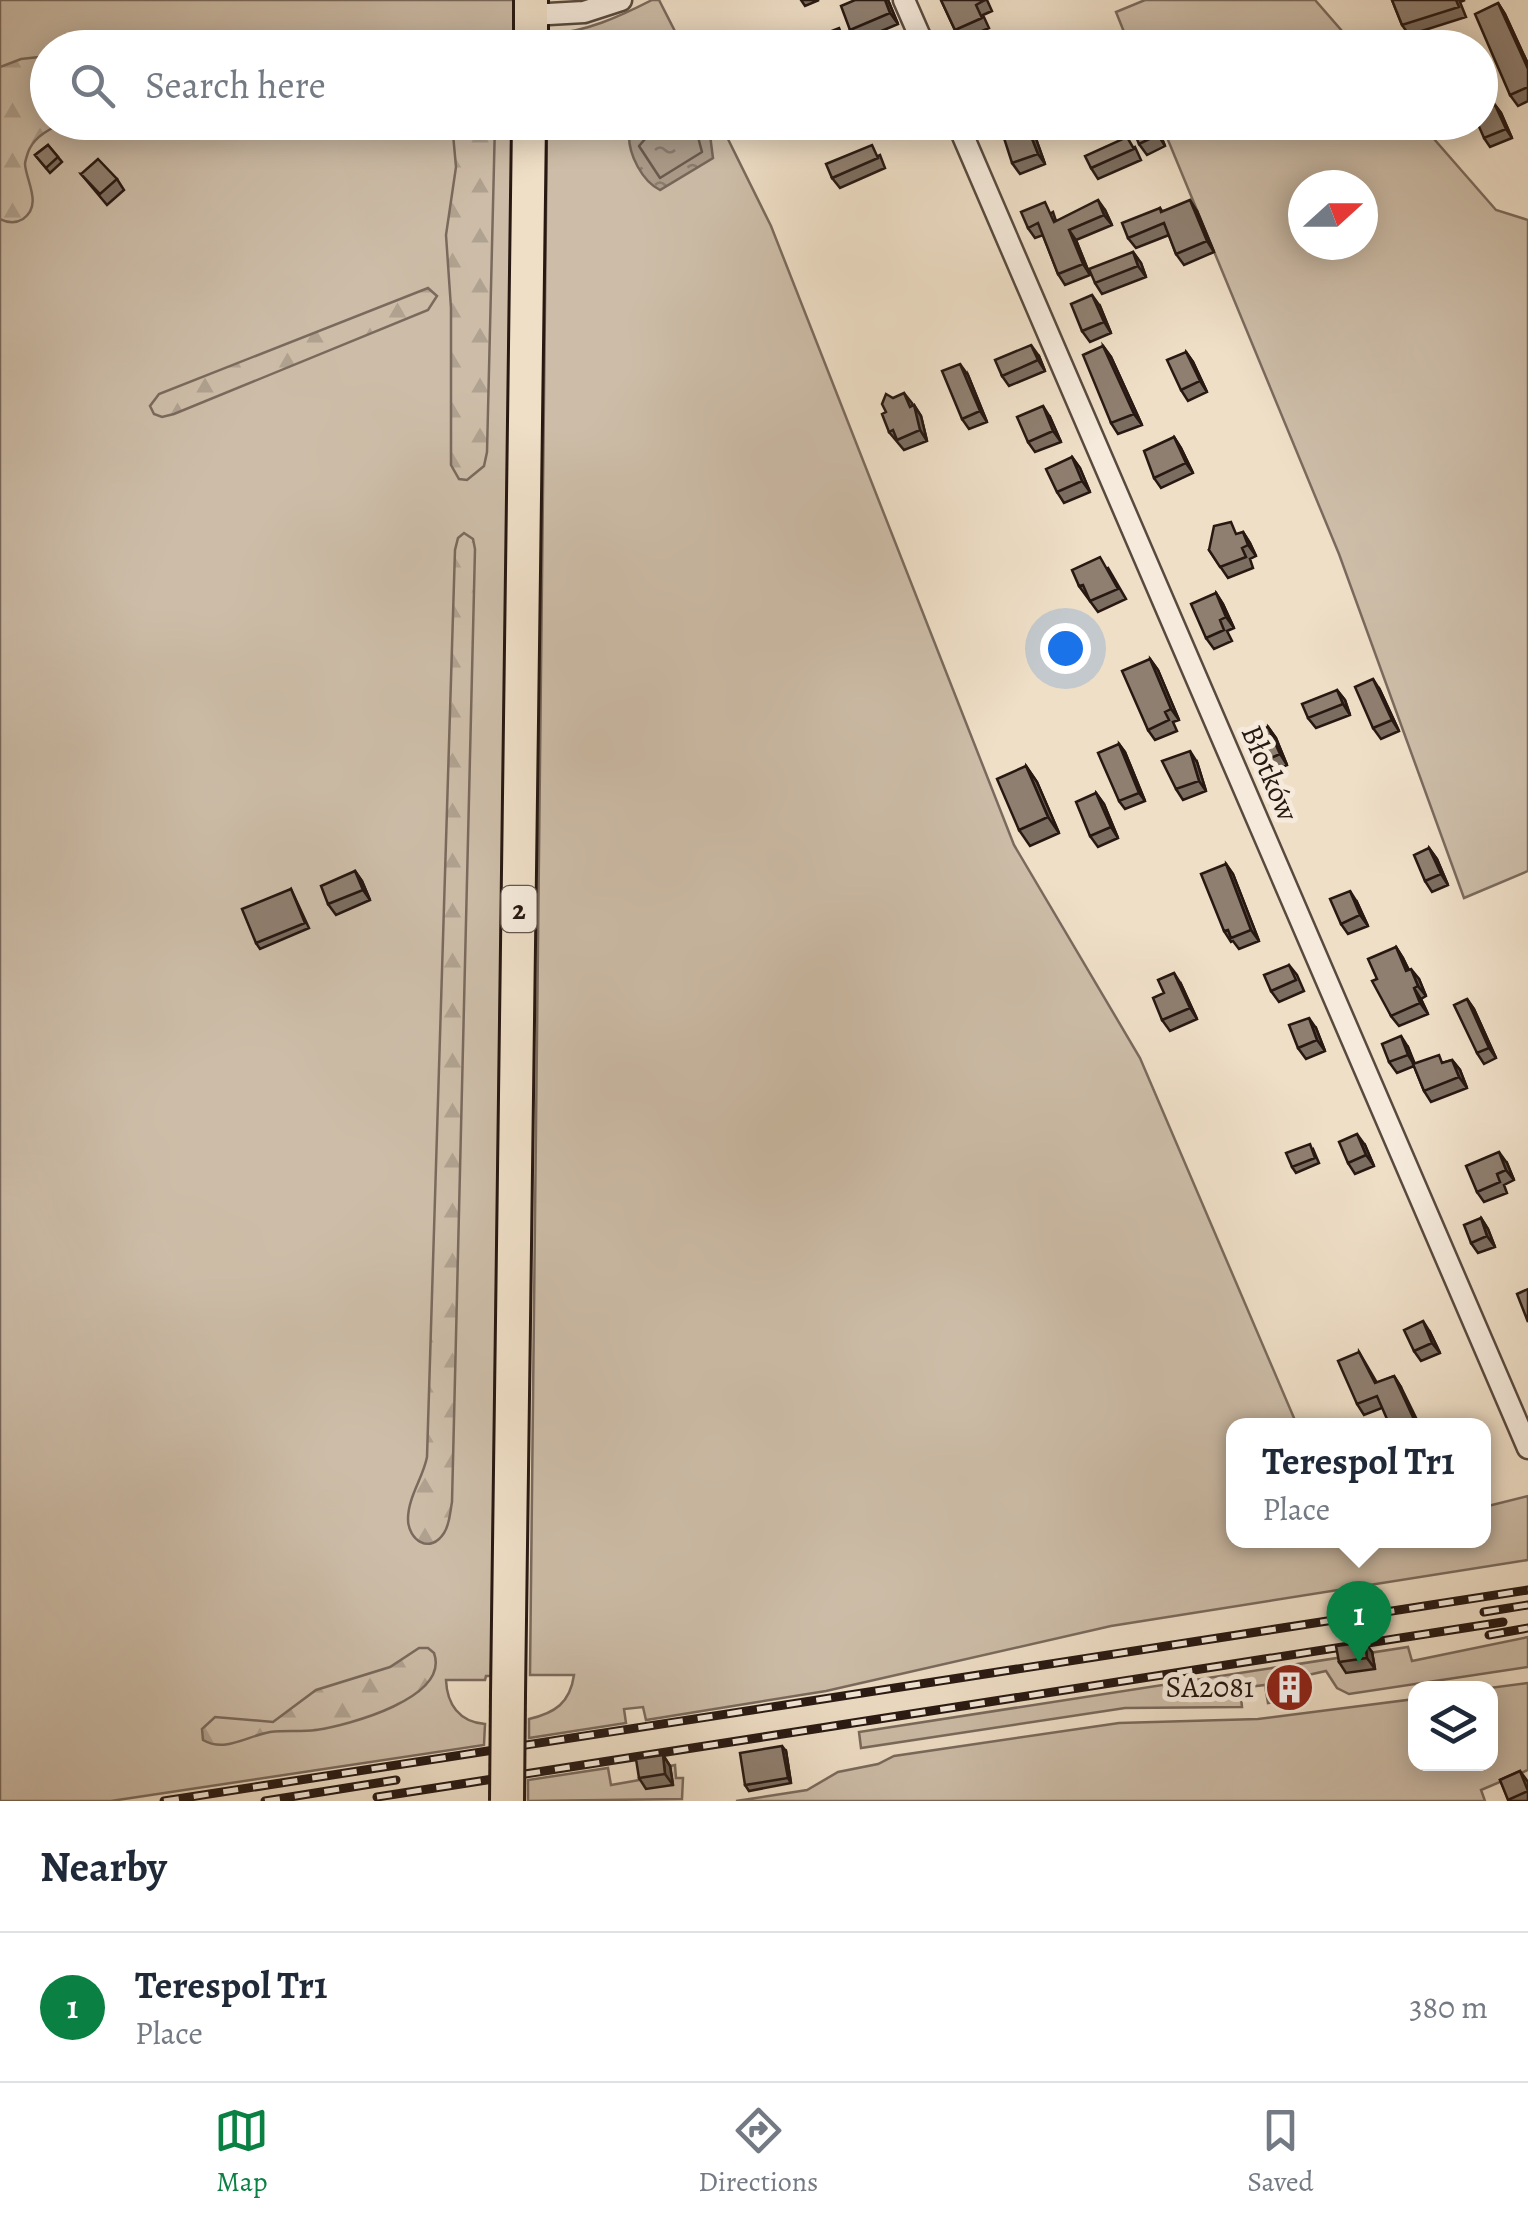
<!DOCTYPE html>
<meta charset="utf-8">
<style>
:root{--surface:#fff;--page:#f2f2f3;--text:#1f2937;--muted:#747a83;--line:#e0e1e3;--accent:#0b8043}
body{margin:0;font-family:Alegreya,serif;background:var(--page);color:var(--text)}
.controls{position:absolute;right:30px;bottom:30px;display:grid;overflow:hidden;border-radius:20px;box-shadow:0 5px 25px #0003}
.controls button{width:90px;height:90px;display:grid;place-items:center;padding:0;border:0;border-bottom:2px solid var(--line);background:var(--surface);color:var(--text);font:50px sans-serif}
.compass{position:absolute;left:1288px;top:170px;width:90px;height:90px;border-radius:50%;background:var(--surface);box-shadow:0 5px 25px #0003;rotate:69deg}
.you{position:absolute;left:1065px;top:648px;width:35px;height:35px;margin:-25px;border:8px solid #fff;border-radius:50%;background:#1a73e8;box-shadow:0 0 0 15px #1a73e833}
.badge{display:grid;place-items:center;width:65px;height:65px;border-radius:50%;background:var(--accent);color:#fff;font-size:32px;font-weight:700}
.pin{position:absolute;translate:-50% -82px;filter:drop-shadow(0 2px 5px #0008)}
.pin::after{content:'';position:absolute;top:52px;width:35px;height:30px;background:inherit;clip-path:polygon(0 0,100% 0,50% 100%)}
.popup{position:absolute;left:1226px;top:1418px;width:265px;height:130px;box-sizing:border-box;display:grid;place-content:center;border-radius:20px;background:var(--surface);filter:drop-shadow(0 2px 8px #0005);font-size:32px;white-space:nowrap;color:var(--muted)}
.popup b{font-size:38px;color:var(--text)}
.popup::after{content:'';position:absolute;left:50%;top:100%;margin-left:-20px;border:20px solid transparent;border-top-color:var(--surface)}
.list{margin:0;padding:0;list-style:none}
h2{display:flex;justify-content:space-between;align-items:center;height:130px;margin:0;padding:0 40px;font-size:42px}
h2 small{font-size:32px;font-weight:400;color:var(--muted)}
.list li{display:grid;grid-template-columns:65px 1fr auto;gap:30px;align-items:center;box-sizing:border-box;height:150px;padding:0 40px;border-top:2px solid var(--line)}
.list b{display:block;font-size:38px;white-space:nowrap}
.list p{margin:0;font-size:32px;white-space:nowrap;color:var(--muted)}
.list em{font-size:32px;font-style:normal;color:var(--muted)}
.icon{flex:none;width:55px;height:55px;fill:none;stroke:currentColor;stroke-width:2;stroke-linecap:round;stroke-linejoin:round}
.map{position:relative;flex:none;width:1528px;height:1801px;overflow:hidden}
.search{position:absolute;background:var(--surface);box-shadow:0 5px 25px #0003;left:30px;right:30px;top:30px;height:110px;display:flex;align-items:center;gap:25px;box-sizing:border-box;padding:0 35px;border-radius:55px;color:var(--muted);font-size:38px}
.sheet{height:280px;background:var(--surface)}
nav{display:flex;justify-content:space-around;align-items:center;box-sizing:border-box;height:140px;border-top:2px solid var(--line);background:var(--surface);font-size:28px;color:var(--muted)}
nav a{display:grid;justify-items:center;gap:5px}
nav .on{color:var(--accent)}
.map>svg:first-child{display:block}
.green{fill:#cdbda8;stroke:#7a6a5d;stroke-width:2.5;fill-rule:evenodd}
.forest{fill:url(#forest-firs);stroke:#7a6a5d;stroke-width:2.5}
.water{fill:url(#water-ripples);stroke:#766759;stroke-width:2.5}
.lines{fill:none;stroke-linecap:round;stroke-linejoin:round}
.shore{stroke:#695a4e;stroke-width:2.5}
.minor-casing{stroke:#594a3f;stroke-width:25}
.trunk-casing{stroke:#271812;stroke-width:38}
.minor{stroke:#f5eadb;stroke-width:20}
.trunk{stroke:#efdfc7;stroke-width:32}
.rail-casing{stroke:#271812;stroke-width:9}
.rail{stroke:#f5eadb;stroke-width:5;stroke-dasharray:15;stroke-linecap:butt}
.trunk-bridge-casing{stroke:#271812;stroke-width:38;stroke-linecap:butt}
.trunk-bridge{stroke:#efdfc7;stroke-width:32}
.wall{fill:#7b6d60;stroke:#271812;stroke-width:2.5}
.shaded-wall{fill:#64594e;stroke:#271812;stroke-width:2.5}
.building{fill:#8f7f70;stroke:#271812;stroke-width:2.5}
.labels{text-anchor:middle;stroke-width:10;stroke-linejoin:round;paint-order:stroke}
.shield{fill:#f5eadb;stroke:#65574e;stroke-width:2.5}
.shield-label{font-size:28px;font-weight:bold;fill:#271812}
.street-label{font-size:30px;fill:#271812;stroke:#f5eadb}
.poi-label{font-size:30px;fill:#271812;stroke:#f5eadb;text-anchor:end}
</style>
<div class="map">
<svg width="1528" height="1801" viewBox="0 0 1528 1801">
<defs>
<pattern id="forest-firs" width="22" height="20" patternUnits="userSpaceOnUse" patternTransform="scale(2.5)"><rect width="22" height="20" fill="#cdbda8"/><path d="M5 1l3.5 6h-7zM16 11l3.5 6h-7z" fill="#b0a290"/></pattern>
<pattern id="water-ripples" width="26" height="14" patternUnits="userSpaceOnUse" patternTransform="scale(2.5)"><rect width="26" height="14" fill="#ab9b89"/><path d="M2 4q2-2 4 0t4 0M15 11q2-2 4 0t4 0" fill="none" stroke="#8b7d6f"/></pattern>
</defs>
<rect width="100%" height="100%" fill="#efdfc7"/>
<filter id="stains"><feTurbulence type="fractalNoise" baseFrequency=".002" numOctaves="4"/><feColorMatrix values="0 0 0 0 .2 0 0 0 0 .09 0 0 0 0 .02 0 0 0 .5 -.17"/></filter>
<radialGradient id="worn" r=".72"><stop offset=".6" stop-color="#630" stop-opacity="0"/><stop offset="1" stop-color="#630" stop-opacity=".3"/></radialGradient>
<path class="green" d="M0 0H514L513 47 48 48V122L512 123 491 1676H486L485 1680H446C447 1704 459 1722 485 1724L484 1745 111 1801H0Z
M652 0H659L683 47H548V35C587 31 617 18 652 0Z
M1145 0H1315L1356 47H1130L1116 12Z
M547 123H720L771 226 1014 845 1140 1058 1297 1425 1234 1426V1540H1484V1507L1528 1496V1560L1111 1626 826 1691 646 1720 643 1707 624 1709 626 1723 529 1738V1719C555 1713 570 1703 574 1675H530Z
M1161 123H1420L1496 210 1528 220V871L1464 898 1339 554ZM1303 185H1363V245H1303Z
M1528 1637V1667L1349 1694 1337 1688 1326 1671 1299 1677V1695L1293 1700 1268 1703 1265 1685 1240 1688 1242 1707 1125 1708 861 1748 859 1732 1408 1647 1412 1661Z
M1528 1683V1770L1481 1790 1485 1801H736L807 1790 838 1772 878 1764 894 1756 1119 1723 1258 1719 1415 1699 1416 1764H1490L1489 1688Z
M675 1765 676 1778H683L682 1799 528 1801V1780L608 1768 611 1785 645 1779 672 1785 670 1766Z"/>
<path class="forest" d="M39 57 47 59 48 122 62 123C50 129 36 136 30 148 28 151 25 162 25 164 26 181 43 205 23 219 15 224 8 223 0 219V67L21 59Z
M452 123H495L487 452 484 466 467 480 459 479 451 465V308L446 235 456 167Z
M428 288 437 296 428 310 174 414 162 417 154 414 150 406 159 394Z
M464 533 473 539 475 549 452 1502C450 1512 450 1524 444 1533 430 1555 408 1540 408 1519 408 1497 423 1478 427 1457L455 550 458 538Z
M419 1648H428L434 1653C450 1698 349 1725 316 1730 301 1732 285 1730 270 1732 247 1736 225 1753 203 1740L202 1729 215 1717 273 1722 316 1690 390 1667Z"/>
<path class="water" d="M649 122 701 123 710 135 713 158 660 190C642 181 629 155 629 136Z"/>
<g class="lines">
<path class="shore" d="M653 122 652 131 639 146 660 178 702 152 694 122"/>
<defs>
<path id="minor" d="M904 0 925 48
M531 15 584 12 621 0
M957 122 1528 1448"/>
<path id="trunk" d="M531 48V0
M508 1695 529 122"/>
</defs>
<use href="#minor" class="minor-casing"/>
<use href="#trunk" class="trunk-casing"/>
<use href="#minor" class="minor"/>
<use href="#trunk" class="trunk"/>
<defs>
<path id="rail" d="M1484 1612 1528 1605
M1489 1635 1528 1628
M377 1797 1503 1622
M164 1801 1528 1590
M265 1801 396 1780"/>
</defs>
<use href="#rail" class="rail-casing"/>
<use href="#rail" class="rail"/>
<defs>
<path id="trunk-bridge" d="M507 1801 508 1695"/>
</defs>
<use href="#trunk-bridge" class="trunk-bridge-casing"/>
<use href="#trunk-bridge" class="trunk-bridge"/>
</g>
<path class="wall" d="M801 0H819L805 6Z
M888 0 898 24 858 41 850 30Z
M941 0H987L992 11 983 15 989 28 962 40 955 30Z
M1392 0H1465L1460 2 1466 17 1409 35 1402 25Z
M1498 3 1505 14 1528 64V101L1518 106 1510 95Z
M1495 105 1501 113 1512 138 1490 147 1484 138Z
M1155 122 1165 146 1147 155 1139 144Z
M1428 122H1455L1456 124 1436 133Z
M1027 126 1035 136 1045 164 1020 174 1012 163Z
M48 145 62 162 50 173 35 155Z
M1135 147 1141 160 1098 179 1091 168Z
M880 155 885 168 840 188 832 178Z
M81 174 117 179 124 190 107 205Z
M1160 208 1162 211H1197L1214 252 1184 265 1176 254 1169 235 1136 248 1128 238Z
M1105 210 1112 225 1076 240 1090 275 1065 285 1058 274 1043 235 1035 238 1028 228 1053 212 1056 221Z
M1133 252 1141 263 1146 277 1102 294 1095 283Z
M1100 306 1111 333 1090 342 1082 331Z
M1103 346 1111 357 1142 425 1118 434 1111 423Z
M1186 352 1193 362 1207 392 1188 401 1181 390Z
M1039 356 1045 371 1009 386 1002 376Z
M968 375 987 422 969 429 962 419Z
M914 405 921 416 927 441 904 450 889 432Z
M1050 417 1061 442 1035 452 1028 442Z
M1174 437 1181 448 1193 473 1161 488 1154 478Z
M1072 457 1080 468 1090 492 1064 503 1057 492Z
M1243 532 1250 543 1256 556 1250 559 1253 568 1228 578 1209 550Z
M1108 568 1126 599 1098 612 1079 586Z
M1216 593 1223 604 1234 628 1227 631 1232 641 1214 649 1206 638Z
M1150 659 1158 670 1179 720 1173 722 1177 731 1155 740 1148 730Z
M1337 690 1345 700 1350 715 1316 728 1308 718Z
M1380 690 1399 731 1381 739 1373 728Z
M1268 727 1276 738 1287 765 1273 771 1266 760Z
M1119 744 1125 752 1145 801 1125 809 1119 801Z
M1197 762 1206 791 1183 800 1176 789Z
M1026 766 1037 782 1059 833 1030 846 1019 830Z
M1096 793 1104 804 1118 838 1098 847 1090 836Z
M1429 848 1437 859 1448 885 1432 892 1425 881Z
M1226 864 1233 874 1259 941 1239 949 1233 941 1231 942 1224 931Z
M355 871 362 881 370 900 336 915 328 904Z
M291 889 309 928 260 949 256 943Z
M1357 902 1368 926 1348 934 1341 924Z
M1396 947 1403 958 1409 970 1419 979 1426 996 1421 999 1428 1014 1399 1026 1391 1016 1377 979Z
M1289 965 1297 975 1304 991 1279 1002 1271 991Z
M1181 984 1197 1019 1170 1031 1162 1020Z
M1467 999 1474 1009 1496 1058 1484 1064 1477 1053Z
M1316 1028 1325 1051 1306 1059 1298 1048Z
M1408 1047 1415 1064 1445 1062 1452 1060 1460 1070 1467 1088 1431 1102 1424 1091 1414 1066 1397 1073 1389 1062Z
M1365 1145 1374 1166 1355 1174 1348 1163Z
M1313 1149 1319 1163 1296 1173 1292 1167Z
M1507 1163 1514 1180 1504 1185 1507 1193 1484 1202 1477 1192Z
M1481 1218 1488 1229 1495 1247 1478 1253 1471 1243Z
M1430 1332 1440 1353 1421 1361 1414 1351Z
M1359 1352 1377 1383 1394 1376 1401 1387 1382 1408 1364 1415 1357 1404Z
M1372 1652 1375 1669 1346 1673 1339 1662Z
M786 1751 791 1783 749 1791 745 1785Z
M663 1755 670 1766 673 1785 646 1789 639 1778Z
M1520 1771 1528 1782V1801H1509L1500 1780Z"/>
<path class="shaded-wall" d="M885 0H888L898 24 890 13Z
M1498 3 1505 14 1528 64V69Z
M1495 105 1501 113 1512 138 1506 129Z
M1152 122H1155L1165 146 1158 135Z
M1027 126 1035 136 1045 164 1038 154Z
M1098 200 1105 210 1112 225 1104 215Z
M1190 200 1197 211 1214 252 1207 241Z
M1069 230 1076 240 1090 275 1083 264Z
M1133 252 1141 263 1146 277 1138 266Z
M1092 295 1100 306 1111 333 1104 322Z
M1031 345 1039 356 1045 371 1038 360Z
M1103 346 1111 357 1142 425 1134 414Z
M1186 352 1193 362 1207 392 1200 381Z
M960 364 968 375 987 422 980 411Z
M904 393 912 403 916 414 914 405 921 416 927 441 920 430Z
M1043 406 1050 417 1061 442 1053 431Z
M1174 437 1181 448 1193 473 1186 463Z
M1072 457 1080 468 1090 492 1082 481Z
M1243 532 1250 543 1256 556 1248 545Z
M1216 593 1223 604 1234 628 1226 617Z
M1150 659 1158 670 1179 720 1171 709Z
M1373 679 1380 690 1399 731 1392 720Z
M1337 690 1345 700 1350 715 1343 704Z
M1268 727 1276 738 1287 765 1280 754Z
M1119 744 1125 752 1145 801 1139 793Z
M1190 751 1197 762 1206 791 1199 781Z
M1026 766 1037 782 1059 833 1048 817Z
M1096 793 1104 804 1118 838 1111 827Z
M1429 848 1437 859 1448 885 1441 874Z
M1226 864 1233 874 1259 941 1251 930Z
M355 871 362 881 370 900 363 890Z
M1350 891 1357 902 1368 926 1360 915Z
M1396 947 1403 958 1414 982 1406 971Z
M1411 969 1419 979 1426 996 1418 986Z
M1174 973 1181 984 1197 1019 1190 1008Z
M1414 988 1421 999 1428 1014 1420 1003Z
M1467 999 1474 1009 1496 1058 1489 1048Z
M1309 1018 1316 1028 1325 1051 1317 1040Z
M1401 1036 1408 1047 1415 1066 1408 1055Z
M1452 1060 1460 1070 1467 1088 1459 1077Z
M1357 1134 1365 1145 1374 1166 1366 1155Z
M1499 1152 1507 1163 1514 1180 1506 1170Z
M1481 1218 1488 1229 1495 1247 1487 1236Z
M1423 1321 1430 1332 1440 1353 1432 1343Z
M1394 1376 1401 1387 1420 1426H1417Z
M1365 1642 1372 1652 1375 1669 1367 1658Z
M782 1746 786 1751 791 1783 788 1778Z
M663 1755 670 1766 673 1785 665 1774Z"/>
<path class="building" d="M855 0H885L890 13 850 30 841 6Z
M941 0H985L976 5 982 18 955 30Z
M1392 0H1456L1459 7 1402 25Z
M1498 3 1528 69V87L1510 95 1475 14Z
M839 28 847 48 791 47Z
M1495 105 1506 129 1484 138 1477 122H1480V111Z
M1130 122H1152L1158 135 1139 144Z
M1027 126 1038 154 1012 163 1003 135Z
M1127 137 1134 149 1091 168 1085 156Z
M48 145 58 157 46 168 35 155Z
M872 145 878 158 832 178 826 164Z
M98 159 117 179 100 194 81 174Z
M1098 200 1104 215 1069 230 1083 264 1058 274 1038 223 1028 228 1021 212 1045 202 1054 222Z
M1190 200 1207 241 1176 254 1164 223 1128 238 1122 223 1160 208 1161 212Z
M1133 252 1138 266 1095 283 1089 269Z
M1092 295 1104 322 1082 331 1071 304Z
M1031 345 1038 360 1002 376 995 360Z
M1103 346 1134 414 1111 423 1083 355Z
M1186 352 1200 381 1181 390 1167 360Z
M960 364 980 411 962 419 942 371Z
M904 393 910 407 914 405 920 430 897 440 893 430 889 432 882 414 886 412 882 404 886 394 893 398Z
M1043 406 1053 431 1028 442 1017 417Z
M1174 437 1186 463 1154 478 1144 451Z
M1072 457 1082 481 1057 492 1046 469Z
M1231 522 1236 534 1243 532 1248 545 1242 548 1246 557 1220 567 1209 550 1214 526Z
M1100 557 1118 589 1090 601 1083 585 1079 586 1072 570Z
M1216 593 1226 617 1220 620 1224 630 1206 638 1191 604Z
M1150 659 1171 709 1165 712 1169 720 1148 730 1122 671Z
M1373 679 1392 720 1373 728 1355 687Z
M1337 690 1343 704 1308 718 1302 704Z
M1268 727 1280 754 1266 760 1254 733Z
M1119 744 1139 793 1119 801 1098 753Z
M1190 751 1199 781 1176 789 1162 761Z
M1026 766 1048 817 1019 830 997 779Z
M1096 793 1111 827 1090 836 1076 802Z
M1429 848 1441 874 1425 881 1414 855Z
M1226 864 1251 930 1231 938 1228 930 1224 931 1201 874Z
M355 871 363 890 328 904 321 886Z
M291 889 305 923 256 943 242 909Z
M1350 891 1360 915 1341 924 1330 899Z
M1396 947 1406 971 1411 969 1418 986 1414 988 1420 1003 1391 1016 1372 981 1377 979 1368 959Z
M1289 965 1296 980 1271 991 1264 975Z
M1174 973 1190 1008 1162 1020 1153 998 1164 993 1158 980Z
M1467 999 1489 1048 1477 1053 1454 1005Z
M1309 1018 1317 1040 1298 1048 1289 1025Z
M1401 1036 1408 1055 1389 1062 1382 1044Z
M1439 1055 1442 1063 1452 1060 1459 1077 1424 1091 1413 1064Z
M1357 1134 1366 1155 1348 1163 1339 1142Z
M1310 1144 1315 1158 1292 1167 1286 1153Z
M1499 1152 1506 1170 1497 1174 1500 1182 1477 1192 1466 1166Z
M1481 1218 1487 1236 1471 1243 1464 1225Z
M1528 1289V1322L1517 1294Z
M1423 1321 1432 1343 1414 1351 1404 1330Z
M1359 1352 1375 1383 1394 1376 1417 1426H1390L1377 1396 1357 1404 1338 1361Z
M1365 1642 1367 1658 1339 1662 1336 1646Z
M782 1746 788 1778 745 1785 740 1753Z
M663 1755 665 1774 639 1778 636 1759Z
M1520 1771 1528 1791 1508 1800 1500 1780Z"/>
<defs>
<symbol id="building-disc" viewBox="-11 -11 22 22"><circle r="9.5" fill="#8f2418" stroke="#f5eadb"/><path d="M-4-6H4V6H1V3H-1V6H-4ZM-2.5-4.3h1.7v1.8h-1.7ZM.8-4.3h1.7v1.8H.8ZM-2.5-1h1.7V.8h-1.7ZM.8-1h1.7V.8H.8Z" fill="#fff"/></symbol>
</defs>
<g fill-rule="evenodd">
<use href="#building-disc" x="1262" y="1660" width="55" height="55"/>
</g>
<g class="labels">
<rect class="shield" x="501.5" y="886" width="35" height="46" rx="8"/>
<g class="shield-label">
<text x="519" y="919">2</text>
</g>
<g class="street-label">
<text transform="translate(1270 773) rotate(67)" y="10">Błotków</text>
</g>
<g class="poi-label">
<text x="1254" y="1697">SA2081</text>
</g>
</g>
<rect width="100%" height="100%" filter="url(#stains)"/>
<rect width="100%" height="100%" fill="url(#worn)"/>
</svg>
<div class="controls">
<button><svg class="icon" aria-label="layers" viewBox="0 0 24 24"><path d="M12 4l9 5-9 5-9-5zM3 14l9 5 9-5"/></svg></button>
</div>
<svg class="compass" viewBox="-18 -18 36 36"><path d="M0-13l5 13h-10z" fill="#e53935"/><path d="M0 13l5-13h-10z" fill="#747a83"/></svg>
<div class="you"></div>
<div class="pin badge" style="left:1359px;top:1663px">1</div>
<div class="popup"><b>Terespol Tr1</b>Place</div>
<div class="search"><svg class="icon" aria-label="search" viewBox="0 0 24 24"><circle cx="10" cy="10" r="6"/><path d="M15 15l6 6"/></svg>Search here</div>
</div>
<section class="sheet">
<h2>Nearby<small></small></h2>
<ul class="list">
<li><span class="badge">1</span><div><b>Terespol Tr1</b><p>Place</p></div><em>380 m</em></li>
</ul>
</section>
<nav>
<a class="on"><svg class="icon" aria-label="map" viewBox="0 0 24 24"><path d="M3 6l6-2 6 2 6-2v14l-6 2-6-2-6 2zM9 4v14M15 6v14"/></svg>Map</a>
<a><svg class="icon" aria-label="directions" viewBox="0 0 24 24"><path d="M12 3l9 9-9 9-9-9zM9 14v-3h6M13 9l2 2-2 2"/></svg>Directions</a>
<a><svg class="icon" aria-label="saved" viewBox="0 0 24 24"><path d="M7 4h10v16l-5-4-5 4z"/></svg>Saved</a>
</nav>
